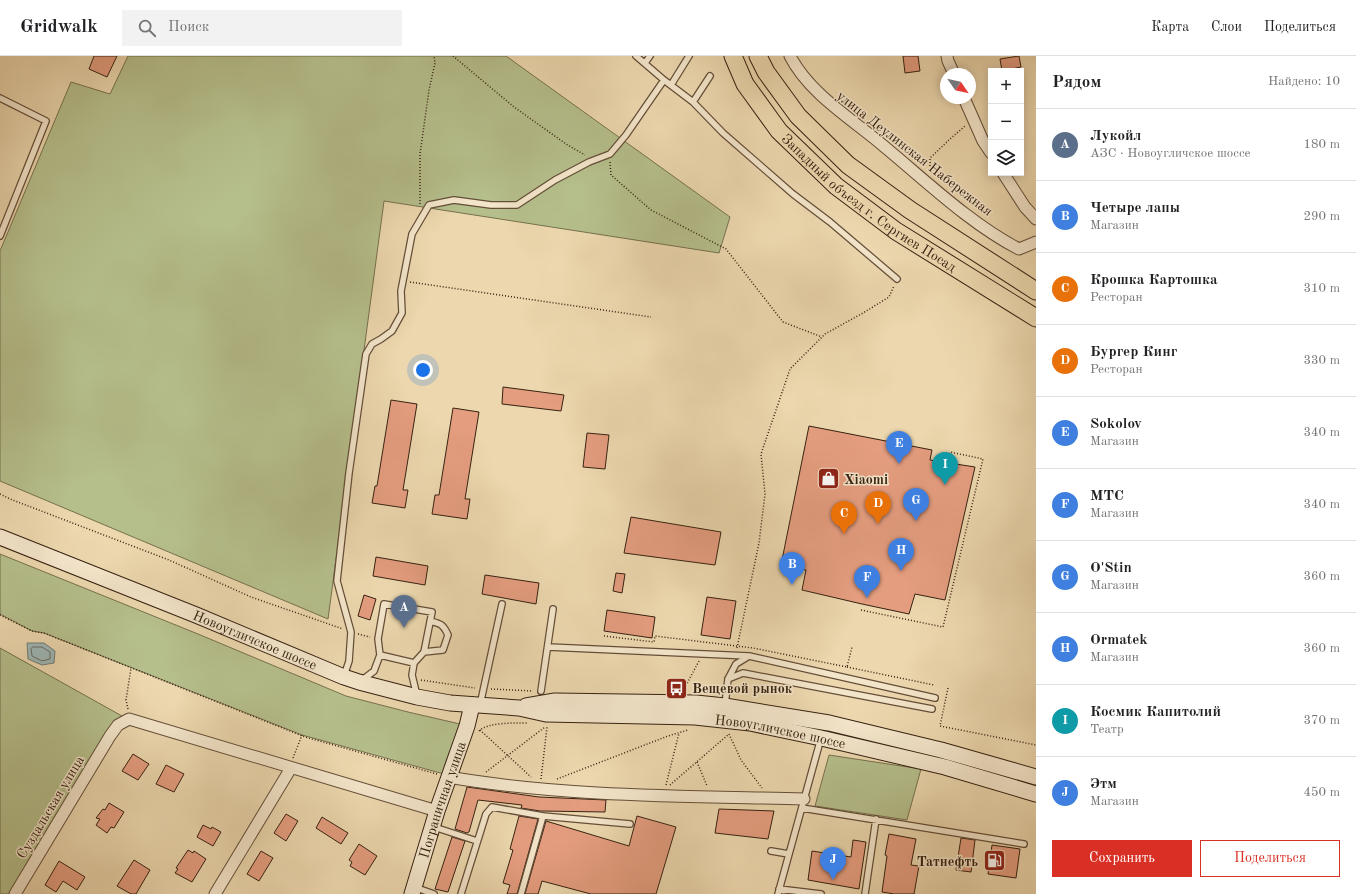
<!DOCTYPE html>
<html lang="ru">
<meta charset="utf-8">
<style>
:root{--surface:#fff;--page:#f2f2f2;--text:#202124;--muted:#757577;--line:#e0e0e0;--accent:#d93025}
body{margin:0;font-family:"Old Standard TT",serif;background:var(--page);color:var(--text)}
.controls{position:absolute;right:12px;top:12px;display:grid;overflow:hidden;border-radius:0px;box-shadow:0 2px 10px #0003}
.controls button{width:36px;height:36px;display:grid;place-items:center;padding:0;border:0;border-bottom:1px solid var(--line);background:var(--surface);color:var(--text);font:20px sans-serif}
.compass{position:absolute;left:940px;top:12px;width:36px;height:36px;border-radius:50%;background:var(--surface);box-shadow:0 2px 10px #0003;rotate:124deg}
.you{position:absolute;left:423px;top:314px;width:14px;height:14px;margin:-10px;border:3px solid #fff;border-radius:50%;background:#1a73e8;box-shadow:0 0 0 6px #1a73e833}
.badge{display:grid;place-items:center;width:26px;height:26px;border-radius:50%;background:var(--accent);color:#fff;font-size:13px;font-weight:700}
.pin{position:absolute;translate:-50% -33px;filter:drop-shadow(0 1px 2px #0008)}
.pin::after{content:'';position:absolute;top:21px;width:14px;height:12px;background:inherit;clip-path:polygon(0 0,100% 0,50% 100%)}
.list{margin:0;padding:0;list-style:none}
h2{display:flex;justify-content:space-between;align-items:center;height:52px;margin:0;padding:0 16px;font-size:17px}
h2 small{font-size:13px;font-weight:400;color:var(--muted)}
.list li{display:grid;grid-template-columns:26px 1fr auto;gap:12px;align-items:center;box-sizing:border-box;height:72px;padding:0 16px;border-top:1px solid var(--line)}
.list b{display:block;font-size:15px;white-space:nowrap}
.list p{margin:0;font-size:13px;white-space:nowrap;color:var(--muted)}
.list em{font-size:13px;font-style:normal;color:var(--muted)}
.actions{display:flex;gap:8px;padding:12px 16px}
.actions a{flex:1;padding:9px 0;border:1px solid var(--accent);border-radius:0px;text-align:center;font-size:14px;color:var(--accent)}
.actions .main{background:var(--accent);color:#fff}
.icon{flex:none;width:22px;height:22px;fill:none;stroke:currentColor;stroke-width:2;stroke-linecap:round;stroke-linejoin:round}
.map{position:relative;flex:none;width:1036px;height:838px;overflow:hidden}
header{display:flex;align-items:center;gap:24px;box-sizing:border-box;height:56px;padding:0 20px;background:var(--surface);border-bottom:1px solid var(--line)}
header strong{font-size:19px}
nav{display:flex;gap:22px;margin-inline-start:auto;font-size:14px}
.search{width:280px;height:36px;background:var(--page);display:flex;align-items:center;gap:10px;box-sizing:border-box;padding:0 14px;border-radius:0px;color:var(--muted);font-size:15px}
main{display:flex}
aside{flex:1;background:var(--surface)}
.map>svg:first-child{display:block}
.green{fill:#b5bf8c;stroke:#76704e}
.water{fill:#9db7b6;stroke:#747b74}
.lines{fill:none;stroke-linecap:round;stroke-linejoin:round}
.shore{stroke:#6a6c64;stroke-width:1}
.building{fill:#e49d7f;stroke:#362111}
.lane-casing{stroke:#644e38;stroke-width:8}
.street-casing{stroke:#644e38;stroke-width:13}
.secondary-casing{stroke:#362111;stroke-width:17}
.primary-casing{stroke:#362111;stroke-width:19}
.path{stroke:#362111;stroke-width:1.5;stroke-dasharray:1 2;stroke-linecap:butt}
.lane{stroke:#f3e5ca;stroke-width:5.5}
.street{stroke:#f3e5ca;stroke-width:11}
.secondary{stroke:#f3e5ca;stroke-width:15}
.primary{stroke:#ecd7ae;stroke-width:17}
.labels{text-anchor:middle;stroke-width:3;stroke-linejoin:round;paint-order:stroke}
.street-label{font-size:14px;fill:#362111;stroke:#f3e5ca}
.poi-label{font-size:14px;font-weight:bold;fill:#362111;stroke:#f3e5ca;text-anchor:start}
</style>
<header>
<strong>Gridwalk</strong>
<div class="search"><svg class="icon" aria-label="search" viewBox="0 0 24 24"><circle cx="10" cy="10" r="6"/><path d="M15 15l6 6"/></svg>Поиск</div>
<nav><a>Карта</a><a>Слои</a><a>Поделиться</a></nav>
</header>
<main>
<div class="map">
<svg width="1036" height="838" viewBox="0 0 1036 838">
<rect width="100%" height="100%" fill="#ecd7ae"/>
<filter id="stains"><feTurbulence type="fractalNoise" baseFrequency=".005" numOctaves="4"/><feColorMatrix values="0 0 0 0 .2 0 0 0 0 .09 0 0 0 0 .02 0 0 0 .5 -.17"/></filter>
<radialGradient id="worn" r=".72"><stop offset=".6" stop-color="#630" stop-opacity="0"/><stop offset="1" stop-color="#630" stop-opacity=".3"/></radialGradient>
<path class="green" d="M128 0H506L730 161 719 197 384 145 328 563 0 425V195L71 26 110 38Z
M0 498 198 578 346 640 408 656 460 668 444 718 302 679 44 577 32 575 0 558Z
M0 592 122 660 15 838H0Z
M829 699 921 713 907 764 815 750Z"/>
<path class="water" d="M27 587H44L55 595 54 607 42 609 28 603Z"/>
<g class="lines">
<path class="shore" d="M33 591H42L50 596V603L42 605 32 600 31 593Z"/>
</g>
<path class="building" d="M94 0H117L107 21 89 13Z
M903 0H918L920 15 905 17Z
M1019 0 1021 11 1002 15 1000 3Z
M503 331 564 339 561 355 502 348Z
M391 344 417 348 403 434H408L405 452 372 447 375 430H377Z
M453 352 479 356 465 443H470L467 463 432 458 435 439H439Z
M809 370 932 394 930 404 975 411 945 544 915 538 909 558 862 548 802 534 806 514 781 509Z
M587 377 609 379 605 413 583 411Z
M631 461 721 476 715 509 624 497Z
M376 501 428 510 425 529 373 520Z
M616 517 625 518 622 537 613 535Z
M485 519 539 527 536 548 482 538Z
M364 539 376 543 370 564 358 560Z
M707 541 736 545 730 583 701 579Z
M607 554 655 561 652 582 604 575Z
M133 698 149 708 138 724 122 715Z
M166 709 184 718 174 736 156 728Z
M467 731 539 741 606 744 605 756 540 755 521 752 522 749 478 744 469 776 467 777 455 773Z
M109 747 124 756 114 772 111 771 107 777 96 769 100 763 96 762 103 753 105 754Z
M719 753 774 755 768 783 715 777Z
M286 758 298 765 286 785 274 777Z
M519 760 538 763 517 838H507L510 829 503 827 513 794 510 793Z
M637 760 676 771 656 838H591L542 825 538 838H525L546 765 629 790Z
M322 761 348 777 341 788 316 772Z
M203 769 211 773 212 771 221 776 213 790 197 781Z
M889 778 916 783 911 809 919 810 914 838H894L882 836 887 800 885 799Z
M452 781 465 785 448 836 435 833Z
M961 782 975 784 971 816 956 814Z
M853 784 866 786 859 833 808 824 812 795 851 801Z
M359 788 377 800 365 819 350 810 352 806 349 804Z
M992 789 1020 793 1016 822 988 818Z
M188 794 193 797 194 795 206 803 192 826 175 817 178 813 176 812Z
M261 795 273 802 259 825 247 818Z
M134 804 150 814 136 838H131L117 830Z
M59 805 85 821 77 834 63 825 56 836 45 829Z"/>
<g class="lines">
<defs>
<path id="lane" d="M636 0 664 24
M645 7 650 0
M671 29 689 0
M0 42 46 65 0 180
M693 46 710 20
M548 591 749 600
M424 596 443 594 448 579C443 568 441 568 430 565
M380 599 378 583 384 548 432 556 424 596 414 607
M344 620 349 605 351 576 337 525 349 417 366 298 372 288 381 283 392 275 402 257 401 235 412 178 429 149 454 144 491 149H517L555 124 589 106 610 98 626 79 664 24 693 46 723 77 793 138 830 166 897 223
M728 623 743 617 932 653
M361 625 374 615 380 599 414 607 412 619 417 640
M541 635 553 553
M480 649 502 548
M725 649 728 623 736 608 749 600 935 642
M802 752 1024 788
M434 771 477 785
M771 795 789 798
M414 831 434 838
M779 833 821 838
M461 838 486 758 492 751 543 760 630 768
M521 838 543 760
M778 838 821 682
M865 838 876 763"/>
<path id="street" d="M790 0C810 39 854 64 886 92 927 126 972 169 1019 193L1036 186
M947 0 948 5 954 18
M964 42 983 85 991 97
M1003 117 1025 151 1036 163
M448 721C566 741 685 740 804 743
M15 838 110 680 118 669 129 663 437 755
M215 838 291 712"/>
<g id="secondary">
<path id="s1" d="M0 481 196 559 344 621 359 626 417 641 450 647 519 652 546 658 695 661 750 667 821 682 945 711 1036 738"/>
<path d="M526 650 555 645 696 647 725 650 829 667 941 694 1036 721"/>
<path id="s2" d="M412 838 437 755 467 670 472 649"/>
</g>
<g id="primary">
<path id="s3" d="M733 0 745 28 779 75 836 130 896 175 1036 262"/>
<path d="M758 0 766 16 798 60 848 109 910 154 1036 235"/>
</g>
</defs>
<use href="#lane" class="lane-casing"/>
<use href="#street" class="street-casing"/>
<use href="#secondary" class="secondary-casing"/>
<use href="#primary" class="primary-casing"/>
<path class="path" d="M453 0 514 51 566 88 585 99
M610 106 611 119 651 154 726 193 783 266 822 281
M930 116V102L950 83 965 70
M420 148V98L429 34 435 7 434 0
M410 226 651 261
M0 438 10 443 169 504 251 541 343 573
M861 554 943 571 983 403 950 396 948 408
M0 559 32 575 44 577 305 681 437 718
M358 578 370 581
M604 580 654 586 655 580 753 592 847 611 852 591
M737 592 759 487 765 438 761 398 790 313 825 278 863 257 889 241 894 230
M847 611 934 629
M421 624 475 632
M948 632 940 670 1036 689
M491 633 533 635
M683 635 699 605
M128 653 126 644 131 612
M480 674 531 721
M479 675C488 666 515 667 528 667
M729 678 741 704 762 732
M293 702 302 679
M697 706 707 730
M486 716 545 671
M541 723 547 671
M557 723 668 680 688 674
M666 729 679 677
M670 729 729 678"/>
<use href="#lane" class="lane"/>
<use href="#street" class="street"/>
<use href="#secondary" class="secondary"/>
<use href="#primary" class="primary"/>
</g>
<defs>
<symbol id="shop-square" viewBox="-11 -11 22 22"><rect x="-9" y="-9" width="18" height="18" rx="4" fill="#8f2418" stroke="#f3e5ca"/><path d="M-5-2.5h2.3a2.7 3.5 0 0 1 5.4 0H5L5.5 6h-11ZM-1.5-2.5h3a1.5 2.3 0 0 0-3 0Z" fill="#fff"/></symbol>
<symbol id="bus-square" viewBox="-11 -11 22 22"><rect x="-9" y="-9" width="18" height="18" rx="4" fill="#8f2418" stroke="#f3e5ca"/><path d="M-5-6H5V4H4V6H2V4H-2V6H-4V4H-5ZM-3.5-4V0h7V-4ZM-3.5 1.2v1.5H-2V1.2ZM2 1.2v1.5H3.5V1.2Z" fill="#fff"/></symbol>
<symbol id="fuel-square" viewBox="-11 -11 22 22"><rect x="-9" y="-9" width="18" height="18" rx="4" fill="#8f2418" stroke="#f3e5ca"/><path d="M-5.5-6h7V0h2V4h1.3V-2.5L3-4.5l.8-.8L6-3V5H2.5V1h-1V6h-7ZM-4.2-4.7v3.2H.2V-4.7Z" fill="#fff"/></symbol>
</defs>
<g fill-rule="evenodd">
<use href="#shop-square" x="816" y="410" width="25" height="25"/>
<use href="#bus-square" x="664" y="620" width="25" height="25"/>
<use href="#fuel-square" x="982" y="792" width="25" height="25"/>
</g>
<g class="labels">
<g class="street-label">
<text transform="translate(915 97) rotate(38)" y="5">улица Деулинская Набережная</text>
<text dy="5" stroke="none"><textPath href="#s3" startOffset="204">Западный объезд г. Сергиев Посад</textPath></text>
<text dy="5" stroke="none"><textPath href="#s1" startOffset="275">Новоугличское шоссе</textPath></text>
<text dy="5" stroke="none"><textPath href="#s1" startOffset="813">Новоугличское шоссе</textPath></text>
<text dy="5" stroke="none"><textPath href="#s2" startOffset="99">Пограничная улица</textPath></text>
<text transform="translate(50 751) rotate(-59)" y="5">Суздальская улица</text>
</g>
<g class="poi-label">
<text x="844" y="428">Xiaomi</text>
<text x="692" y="637">Вещевой рынок</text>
<text x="978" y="810" text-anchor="end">Татнефть</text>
</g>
</g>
<rect width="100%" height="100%" filter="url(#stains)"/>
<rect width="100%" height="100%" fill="url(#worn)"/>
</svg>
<div class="controls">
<button>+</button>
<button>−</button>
<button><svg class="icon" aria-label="layers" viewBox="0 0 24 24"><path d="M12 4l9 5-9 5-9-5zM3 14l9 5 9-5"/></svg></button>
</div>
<svg class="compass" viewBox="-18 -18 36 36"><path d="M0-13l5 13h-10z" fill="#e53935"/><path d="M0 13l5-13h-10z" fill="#757577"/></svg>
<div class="you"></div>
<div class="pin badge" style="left:404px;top:572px;background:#5c6f8a">A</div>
<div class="pin badge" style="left:792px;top:529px;background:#3f7fe0">B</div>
<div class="pin badge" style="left:844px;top:478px;background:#e8710a">C</div>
<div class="pin badge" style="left:878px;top:468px;background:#e8710a">D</div>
<div class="pin badge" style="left:899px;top:408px;background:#3f7fe0">E</div>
<div class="pin badge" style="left:867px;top:542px;background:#3f7fe0">F</div>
<div class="pin badge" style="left:916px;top:465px;background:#3f7fe0">G</div>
<div class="pin badge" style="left:901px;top:515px;background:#3f7fe0">H</div>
<div class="pin badge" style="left:945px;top:429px;background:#0f9aa8">I</div>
<div class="pin badge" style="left:833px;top:824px;background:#3f7fe0">J</div>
</div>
<aside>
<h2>Рядом<small>Найдено: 10</small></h2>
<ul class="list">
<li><span class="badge" style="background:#5c6f8a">A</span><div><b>Лукойл</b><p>АЗС · Новоугличское шоссе</p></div><em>180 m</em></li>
<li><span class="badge" style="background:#3f7fe0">B</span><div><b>Четыре лапы</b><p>Магазин</p></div><em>290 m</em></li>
<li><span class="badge" style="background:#e8710a">C</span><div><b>Крошка Картошка</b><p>Ресторан</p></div><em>310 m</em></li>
<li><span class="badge" style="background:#e8710a">D</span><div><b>Бургер Кинг</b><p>Ресторан</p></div><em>330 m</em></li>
<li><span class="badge" style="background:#3f7fe0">E</span><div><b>Sokolov</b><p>Магазин</p></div><em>340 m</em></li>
<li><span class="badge" style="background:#3f7fe0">F</span><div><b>МТС</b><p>Магазин</p></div><em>340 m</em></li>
<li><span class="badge" style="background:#3f7fe0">G</span><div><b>O'Stin</b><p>Магазин</p></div><em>360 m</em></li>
<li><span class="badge" style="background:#3f7fe0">H</span><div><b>Ormatek</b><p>Магазин</p></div><em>360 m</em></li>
<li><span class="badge" style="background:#0f9aa8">I</span><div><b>Космик Капитолий</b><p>Театр</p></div><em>370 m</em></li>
<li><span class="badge" style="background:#3f7fe0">J</span><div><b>Этм</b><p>Магазин</p></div><em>450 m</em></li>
</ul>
<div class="actions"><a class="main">Сохранить</a><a>Поделиться</a></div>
</aside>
</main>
